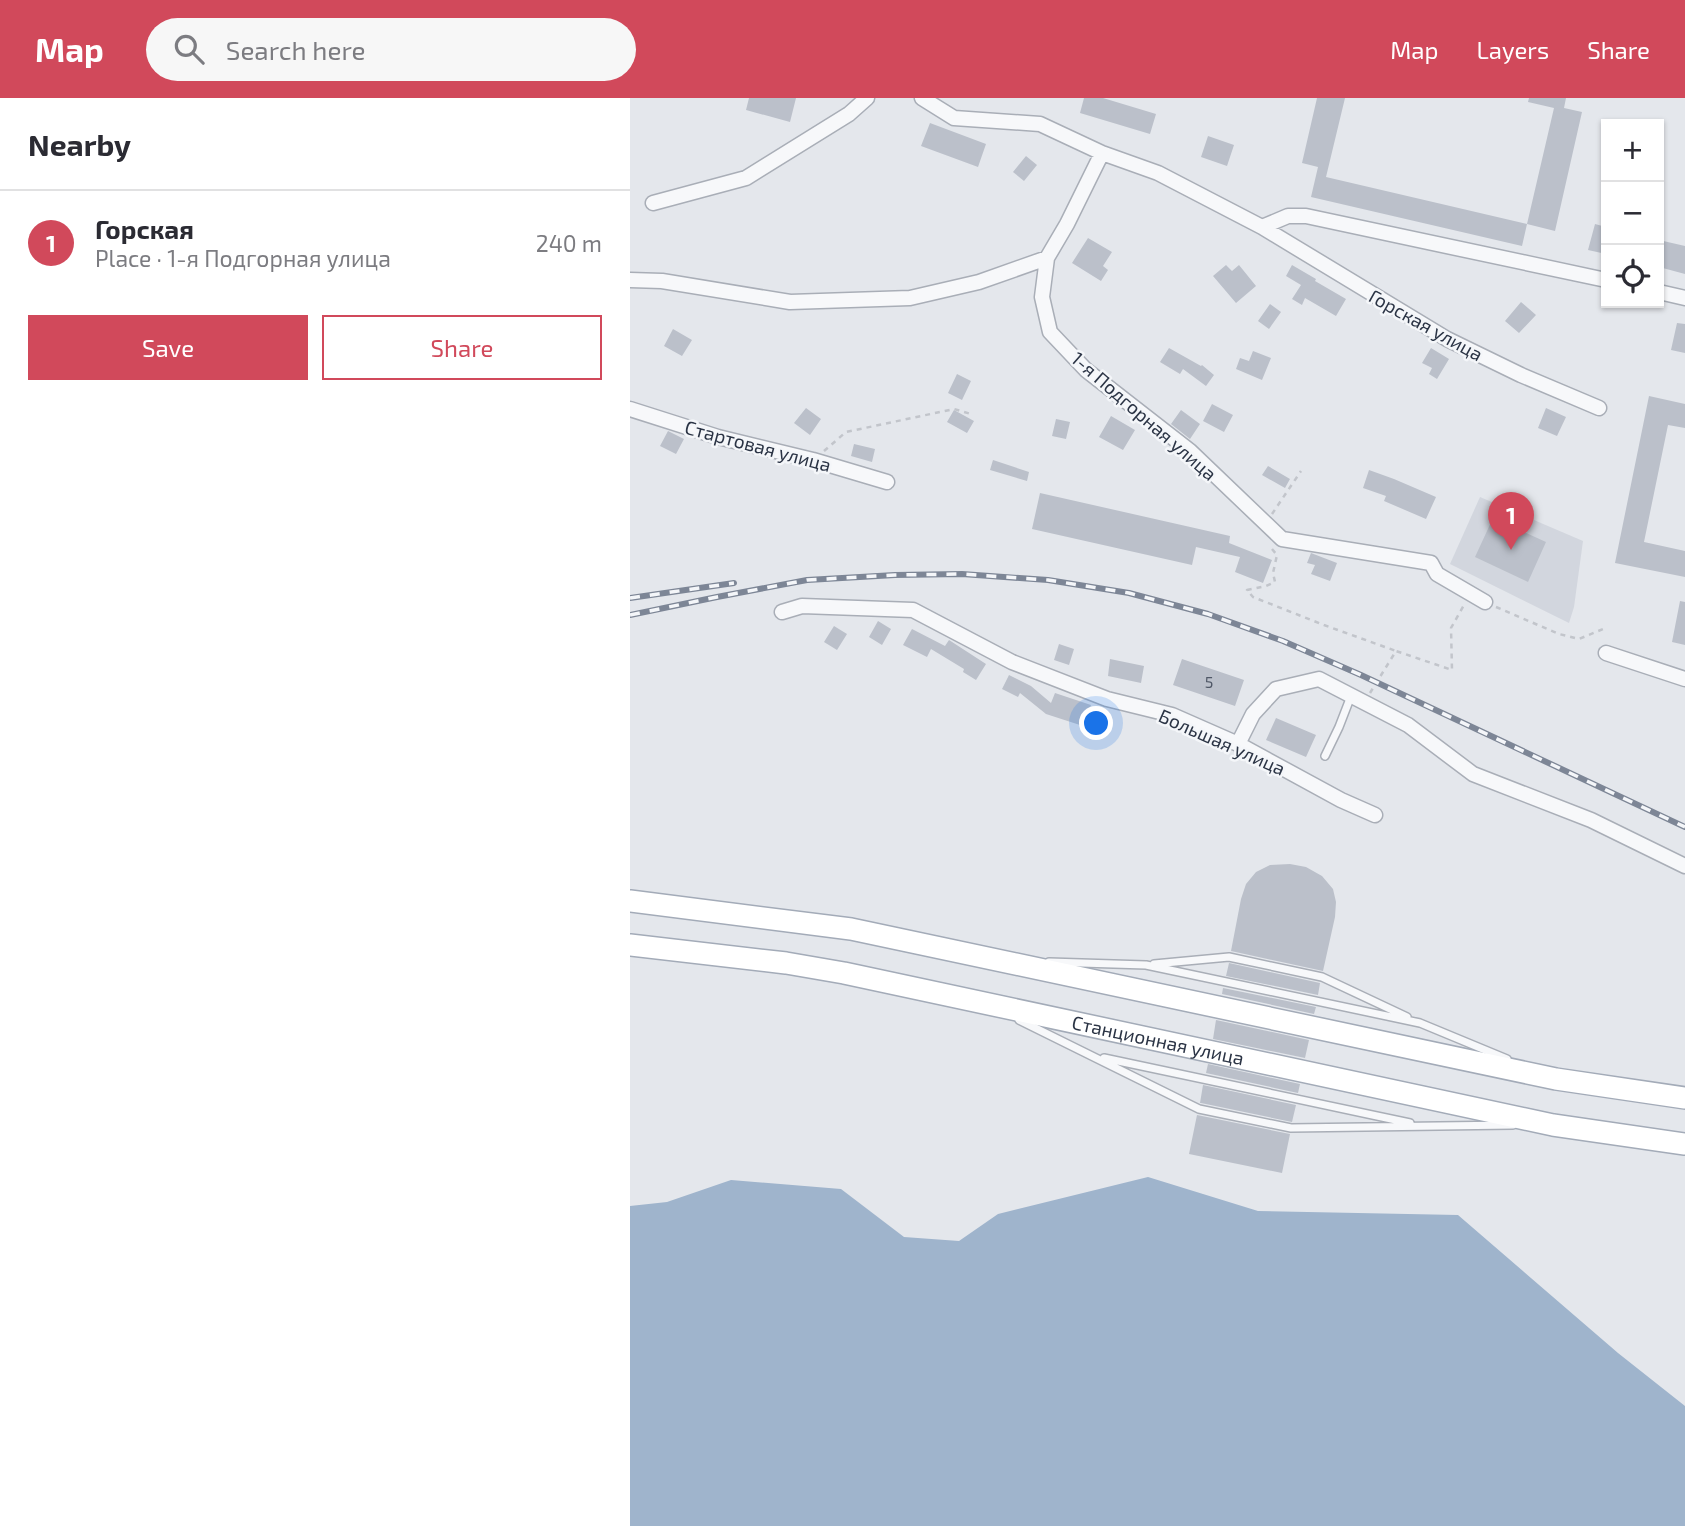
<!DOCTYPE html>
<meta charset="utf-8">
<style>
:root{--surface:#fff;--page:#f7f7f7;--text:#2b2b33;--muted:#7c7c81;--line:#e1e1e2;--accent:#d1495b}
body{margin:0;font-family:"Exo 2",sans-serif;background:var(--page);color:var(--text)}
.controls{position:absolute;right:21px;top:21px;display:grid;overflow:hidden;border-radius:0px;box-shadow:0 2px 5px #0004}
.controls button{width:63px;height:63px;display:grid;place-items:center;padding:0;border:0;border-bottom:2px solid var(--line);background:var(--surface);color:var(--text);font:35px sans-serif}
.you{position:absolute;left:467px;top:626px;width:24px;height:24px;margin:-18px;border:5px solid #fff;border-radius:50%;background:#1a73e8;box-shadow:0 0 0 10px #1a73e833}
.badge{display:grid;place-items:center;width:46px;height:46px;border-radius:50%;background:var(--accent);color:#fff;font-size:23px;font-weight:700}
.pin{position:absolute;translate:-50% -58px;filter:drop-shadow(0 2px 4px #0008)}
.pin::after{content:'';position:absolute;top:37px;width:24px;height:21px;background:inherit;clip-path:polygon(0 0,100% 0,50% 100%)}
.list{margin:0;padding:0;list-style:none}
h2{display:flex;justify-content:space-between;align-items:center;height:91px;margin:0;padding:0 28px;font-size:30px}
h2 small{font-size:23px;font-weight:400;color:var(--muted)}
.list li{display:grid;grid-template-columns:46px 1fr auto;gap:21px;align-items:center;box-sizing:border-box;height:105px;padding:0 28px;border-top:2px solid var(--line)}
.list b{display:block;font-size:26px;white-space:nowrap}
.list p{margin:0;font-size:23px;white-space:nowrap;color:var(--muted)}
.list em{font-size:23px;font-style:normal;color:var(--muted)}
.actions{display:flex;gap:14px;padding:21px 28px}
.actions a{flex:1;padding:16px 0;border:2px solid var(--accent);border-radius:0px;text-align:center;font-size:24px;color:var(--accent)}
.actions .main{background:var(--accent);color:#fff}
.icon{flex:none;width:38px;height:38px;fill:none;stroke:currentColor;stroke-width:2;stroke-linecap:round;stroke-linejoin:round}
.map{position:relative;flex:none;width:1055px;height:1428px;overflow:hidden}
header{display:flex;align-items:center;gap:42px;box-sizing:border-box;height:98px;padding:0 35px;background:var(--accent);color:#fff}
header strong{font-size:33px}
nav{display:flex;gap:38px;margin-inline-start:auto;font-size:24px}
.search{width:490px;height:63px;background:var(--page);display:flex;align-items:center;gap:18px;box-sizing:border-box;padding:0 24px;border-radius:38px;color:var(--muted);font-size:26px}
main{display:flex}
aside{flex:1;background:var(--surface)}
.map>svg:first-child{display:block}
.built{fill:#d2d6de}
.water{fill:#9fb4cc}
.building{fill:#bbc0ca}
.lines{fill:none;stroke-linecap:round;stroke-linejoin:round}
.lane-casing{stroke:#a9aeb7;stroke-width:10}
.street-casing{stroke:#a9aeb7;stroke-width:17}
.primary-casing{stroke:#a3abb8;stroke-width:24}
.path{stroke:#c2c5cb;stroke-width:2.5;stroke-dasharray:5 5;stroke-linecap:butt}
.lane{stroke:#f7f8fa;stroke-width:7}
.street{stroke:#f7f8fa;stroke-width:14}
.primary{stroke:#fff;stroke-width:21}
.rail-casing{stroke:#7d8696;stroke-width:6}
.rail{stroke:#f4f6f9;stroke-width:3.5;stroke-dasharray:10;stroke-linecap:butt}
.labels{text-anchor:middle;stroke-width:5;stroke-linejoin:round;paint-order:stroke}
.number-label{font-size:16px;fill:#4f5766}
.street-label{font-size:19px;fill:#2b3445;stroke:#f4f6f9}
</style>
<header>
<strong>Map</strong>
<div class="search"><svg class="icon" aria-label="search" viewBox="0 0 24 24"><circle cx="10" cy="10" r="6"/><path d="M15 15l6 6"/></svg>Search here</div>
<nav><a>Map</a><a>Layers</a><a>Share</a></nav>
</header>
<main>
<aside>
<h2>Nearby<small></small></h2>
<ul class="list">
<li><span class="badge">1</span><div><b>Горская</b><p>Place · 1-я Подгорная улица</p></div><em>240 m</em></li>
</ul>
<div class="actions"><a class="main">Save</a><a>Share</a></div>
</aside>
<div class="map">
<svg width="1055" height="1428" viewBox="0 0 1055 1428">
<rect width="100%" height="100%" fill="#e4e7ec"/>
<path class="built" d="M850 399 953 443 944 509 939 525 820 466Z"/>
<path class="water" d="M518 1079 628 1113 828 1117 988 1255 1055 1308V1428H0V1108L37 1104 101 1082 211 1091 274 1139 329 1143 368 1116Z"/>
<path class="building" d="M119 0H166L160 24 116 12Z
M454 0H473L526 16 520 36 450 15Z
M687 0H715L696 79 897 126 892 148 681 99 688 69 672 65Z
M899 0H936L934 10 952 14 925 133 897 126 924 10 898 4Z
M300 25 356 46 348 69 291 48Z
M578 38 604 47 597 68 571 59Z
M396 58 407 67 394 83 383 74Z
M965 126 976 129V156L958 152Z
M458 140 482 154 473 168 478 172 471 183 442 165Z
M1029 142 1055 148V176L1029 169Z
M596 167 602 173 609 167 626 188 606 205 583 178Z
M662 167 686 181 685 183 716 201 706 218 675 200 672 207 662 201 671 187 656 178Z
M891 204 906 217 889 235 875 223Z
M640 206 651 214 639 231 628 223Z
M1047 225 1055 226V255L1041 252Z
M43 231 62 242 52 258 34 248Z
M539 250 571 268 572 267 584 277 576 288 553 271 550 276 530 264Z
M801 250 819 261 807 281 799 276 802 270 792 265Z
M623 253 641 260 632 282 606 271 610 260 619 263Z
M327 276 341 283 332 302 318 295Z
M1019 298 1055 306V330L1038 327 1014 444 1055 453V479L985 465Z
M582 306 603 317 594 334 573 323Z
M176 310 191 321 180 337 164 325Z
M916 310 936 319 927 338 908 330Z
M324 312 344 323 337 335 317 324Z
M551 312 570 326 560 341 541 326Z
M481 318 505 332 493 352 469 339Z
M426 321 440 324 436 341 422 338Z
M38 333 54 341 46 356 30 348Z
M224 346 245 351 242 364 221 358Z
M363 362 399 374 397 383 360 372Z
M638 368 660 381 655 390 632 377Z
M739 372 764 381 806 399 796 421 754 403 756 398 733 390Z
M410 395 600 438 599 445 642 462 633 485 605 474 610 459 566 449 562 467 402 431Z
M863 420 916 444 898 484 845 459Z
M681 455 707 465 700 483 681 476 685 467 677 465Z
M1050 503 1055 504V547L1042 544Z
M248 523 261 531 252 547 239 539Z
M204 528 217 536 207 552 194 544Z
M282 531 315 548 319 542 356 566 346 582 333 574 334 571 301 551 297 559 273 547Z
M429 546 444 551 439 567 424 562Z
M480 561 514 568 511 585 478 578Z
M552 561 614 582 605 608 543 587Z
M379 577 401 588 421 605 425 595 461 607 453 628 416 616 390 595 388 599 372 591Z
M646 620 686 637 676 659 636 642Z
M660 766 676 769 692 778 703 791 706 804 705 819 693 873 601 853 611 801 616 786 626 774 640 767Z
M599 865 690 885 688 897 596 878Z
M593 890 686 909 684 916 592 896Z
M586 922 679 942 675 960 583 941Z
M578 966 670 986 668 995 576 975Z
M573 987 666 1007 662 1024 571 1005H570Z
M567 1017 660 1036 652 1075 559 1056Z"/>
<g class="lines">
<defs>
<path id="lane" d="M695 658 709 629 721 598
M419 864 516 867 790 925 877 961
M524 866 599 859 692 879 777 919
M389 922 569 1011 661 1030 883 1027
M474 960 780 1025"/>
<path id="street" d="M292 0 324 20 410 26 472 55 528 75 632 129 658 118H676L976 182
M472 55 437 126 417 160 412 199 420 234 456 272 560 353 652 441 801 465 807 476 855 504
M23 105 116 80 219 16 237 0
M632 129 817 241 891 277 969 310
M0 182 32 183 160 204 280 200 349 184 417 160
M1029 194 1055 200
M0 311 88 339 183 362 257 384
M152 514 172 508 283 512 382 564 477 601 542 617 608 646 711 702 745 717
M976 555 1055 581
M608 646 623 616 646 591 689 581 778 627 843 676 961 722 1055 768"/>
<g id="primary">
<path d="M0 803 221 831 926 981 1055 1000"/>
<path id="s1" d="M0 847 156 865 214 875 923 1027 1055 1046"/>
</g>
</defs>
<use href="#lane" class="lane-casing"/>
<use href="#street" class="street-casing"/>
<use href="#primary" class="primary-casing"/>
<path class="path" d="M194 353 216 334 324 311 341 316
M642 416 671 373
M642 451 647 457 643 475 645 484 636 488 617 492 623 499 694 527 766 553
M866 509 929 536 949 541 973 531
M740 595 766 553 822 572 821 530 834 507 836 506"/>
<use href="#lane" class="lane"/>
<use href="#street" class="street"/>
<use href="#primary" class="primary"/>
<defs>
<path id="rail" d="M0 500 104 485
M0 517 87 499 177 482 265 477 332 476 418 482 499 495 578 516 653 543 731 577 1055 729"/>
</defs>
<use href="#rail" class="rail-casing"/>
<use href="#rail" class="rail"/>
</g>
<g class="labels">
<g class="number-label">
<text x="579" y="590">5</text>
</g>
<g class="street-label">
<text transform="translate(796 227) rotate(29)" y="7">Горская улица</text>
<text transform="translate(514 318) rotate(41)" y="7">1-я Подгорная улица</text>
<text transform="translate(128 348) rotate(15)" y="7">Стартовая улица</text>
<text transform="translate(592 644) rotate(24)" y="7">Большая улица</text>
<text dy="7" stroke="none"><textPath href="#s1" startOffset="537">Станционная улица</textPath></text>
</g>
</g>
</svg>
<div class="controls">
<button>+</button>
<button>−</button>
<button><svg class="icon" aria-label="locate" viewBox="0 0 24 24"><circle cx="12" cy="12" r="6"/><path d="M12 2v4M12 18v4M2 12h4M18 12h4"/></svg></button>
</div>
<div class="you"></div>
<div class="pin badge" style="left:881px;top:452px">1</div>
</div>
</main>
